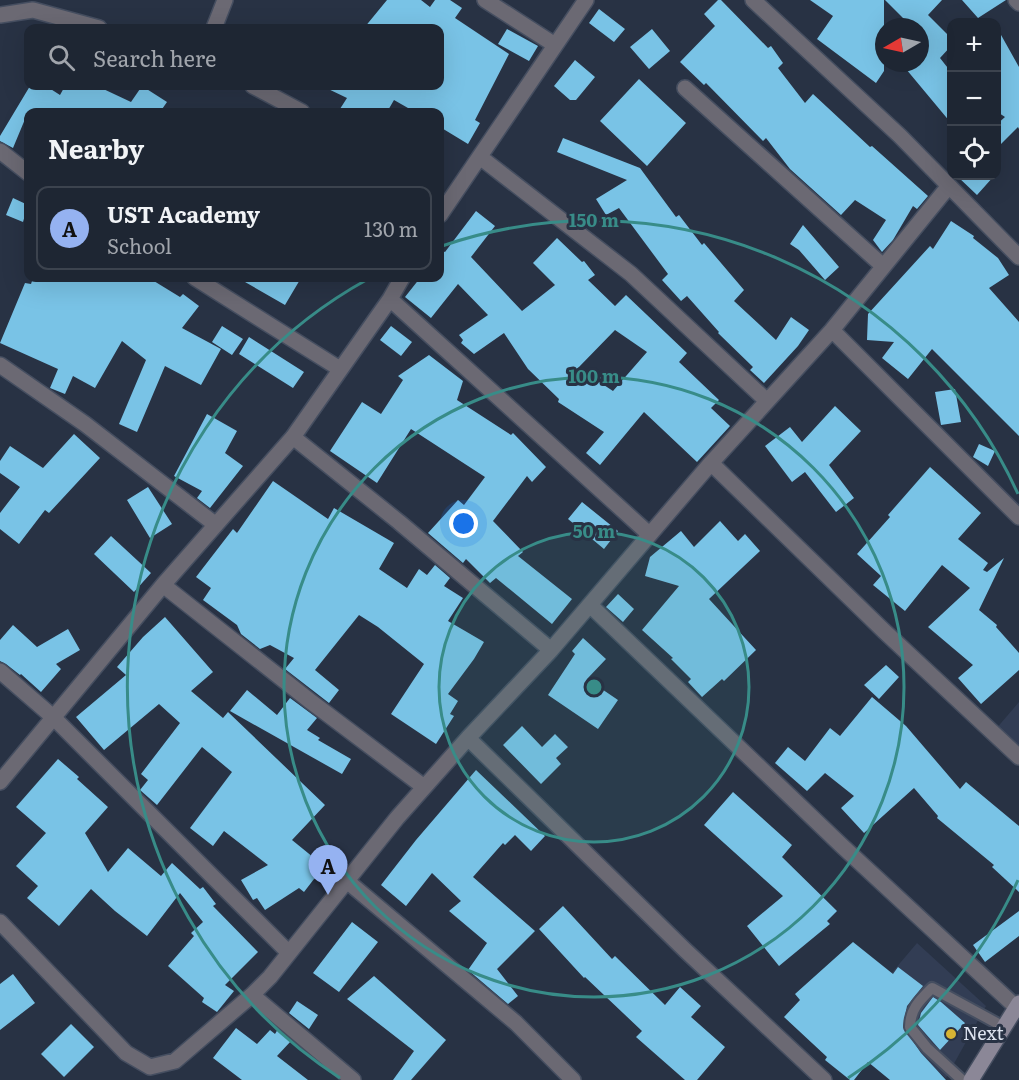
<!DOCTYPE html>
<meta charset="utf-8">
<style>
:root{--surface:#1e2633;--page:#2b323f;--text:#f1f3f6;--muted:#a1a5ac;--line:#3c434e;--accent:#95b2f1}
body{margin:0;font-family:Literata,serif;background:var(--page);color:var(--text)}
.controls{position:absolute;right:18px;top:18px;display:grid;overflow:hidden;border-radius:12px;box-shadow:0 6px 24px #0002}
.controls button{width:54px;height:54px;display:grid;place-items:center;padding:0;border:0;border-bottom:2px solid var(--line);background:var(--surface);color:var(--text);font:30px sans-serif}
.compass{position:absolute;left:875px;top:18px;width:54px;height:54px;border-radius:50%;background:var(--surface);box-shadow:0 6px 24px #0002;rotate:261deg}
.you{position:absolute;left:464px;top:524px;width:21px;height:21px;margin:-15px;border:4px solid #fff;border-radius:50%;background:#1a73e8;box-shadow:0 0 0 9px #1a73e833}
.badge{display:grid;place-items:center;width:39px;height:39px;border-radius:50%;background:var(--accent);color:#111;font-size:20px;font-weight:700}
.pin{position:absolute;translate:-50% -50px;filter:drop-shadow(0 2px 3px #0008)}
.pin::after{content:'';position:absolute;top:32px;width:21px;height:18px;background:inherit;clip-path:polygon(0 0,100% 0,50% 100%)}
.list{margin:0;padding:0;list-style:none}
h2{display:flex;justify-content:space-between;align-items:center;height:78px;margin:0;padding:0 24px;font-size:26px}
h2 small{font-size:20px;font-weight:400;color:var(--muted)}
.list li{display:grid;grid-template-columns:39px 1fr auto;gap:18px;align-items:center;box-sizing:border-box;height:84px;margin:0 12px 12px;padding:0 12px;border:2px solid var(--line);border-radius:12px}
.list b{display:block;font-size:22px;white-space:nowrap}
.list p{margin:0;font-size:20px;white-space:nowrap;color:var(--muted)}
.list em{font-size:20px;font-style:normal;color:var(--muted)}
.icon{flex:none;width:33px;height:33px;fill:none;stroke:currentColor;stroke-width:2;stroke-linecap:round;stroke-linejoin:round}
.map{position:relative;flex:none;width:1019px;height:1080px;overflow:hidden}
.search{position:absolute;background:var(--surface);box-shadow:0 6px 24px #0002;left:24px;top:24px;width:420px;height:66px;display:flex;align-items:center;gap:15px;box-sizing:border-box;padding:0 21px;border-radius:12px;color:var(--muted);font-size:22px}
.panel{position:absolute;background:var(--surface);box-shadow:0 6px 24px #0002;left:24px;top:108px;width:420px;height:174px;border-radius:12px}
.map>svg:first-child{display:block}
.built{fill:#323d54}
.building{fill:#79c3e6;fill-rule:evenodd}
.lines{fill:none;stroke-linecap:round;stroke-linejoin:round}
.lane-casing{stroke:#454e60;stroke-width:14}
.street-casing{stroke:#454e60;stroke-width:18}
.secondary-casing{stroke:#454e60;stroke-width:18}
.lane{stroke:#6b6973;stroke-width:10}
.street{stroke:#6b6973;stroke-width:15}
.secondary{stroke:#8b8797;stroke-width:15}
.ring{fill:none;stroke:#388c88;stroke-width:3}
.poi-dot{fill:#d7b434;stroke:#283244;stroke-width:2}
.labels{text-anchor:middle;stroke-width:6;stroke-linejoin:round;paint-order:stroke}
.poi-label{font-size:18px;fill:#dee4f0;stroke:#283244;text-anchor:start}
.centre{fill:#388c88;stroke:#283244;stroke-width:3}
.ring-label{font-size:18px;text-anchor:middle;font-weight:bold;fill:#388c88;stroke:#283244;stroke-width:6;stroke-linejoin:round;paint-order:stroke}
</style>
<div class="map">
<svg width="1019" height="1080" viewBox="0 0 1019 1080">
<rect width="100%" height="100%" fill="#283244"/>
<path class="built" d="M1019 702V751L995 730Z
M917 943 986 1006 946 1078 862 1008Z"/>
<path class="building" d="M387 0H421L430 7 435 0H450L462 8 455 18 509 54 475 120 480 123 468 144 440 127V112H415L394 100 387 112H338L347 98 322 86H440V28H364Z
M718 0H721L768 48 771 46 783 63 778 68 805 103 813 94 870 147 872 146 928 196 917 209 913 206 893 240 882 252 873 240 886 220 855 200 841 215 790 169 766 138 763 141 706 83 704 85 680 62 715 26 704 14Z
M810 0H884V71L876 83 817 39 833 16Z
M885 0H942L928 15 951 38V46L940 58 951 72V123L901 63H920V27H912Z
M962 0H1006L978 18Z
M599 9 625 29 614 42 589 23Z
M996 26 1019 67V129L1018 127 996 149V125L1005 117 996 111Z
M507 29 538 46 529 61 498 44Z
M652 29 670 51 649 69 630 47Z
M575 60 595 77 576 100H570L554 86Z
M639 79 686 123 647 166 600 121Z
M30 86H46L60 95 65 86H97L131 102 142 86 167 102 160 112H28L13 148 0 141V136Z
M563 138 640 168 676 217 679 215 702 245 704 243 744 290 734 301 776 340 791 317 809 330 798 346 764 383 750 370 753 367 718 333 719 332 687 296 681 301 662 280 668 274 619 208 606 215 596 199 627 180 557 152Z
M957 176H994L977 195Z
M13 198 28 205 23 222 6 215Z
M476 211 495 226 471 257 522 311 555 285 533 263 557 238 582 262 584 261 595 275 588 280 615 306 626 295 687 353 679 362 719 400 711 408 730 426 697 462 644 412 600 465 586 453 604 432 558 402 559 399 528 369 504 333 474 354 461 343 463 340 459 335 488 315 458 284 431 318 405 297 420 278H440V250L445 252ZM615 330 647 352 613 391 578 368Z
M951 221 974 236 973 238 998 258 1009 275 989 288 1019 322V436L932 349 908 379 882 358 894 342 867 340 868 314 930 246 933 249Z
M803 225 839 267 825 280 799 250 790 244Z
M33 278H149L180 297 183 294 199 306 182 328 221 349 201 385 165 366 137 432 119 424 146 360 122 341 95 388 73 376 65 394 50 388 58 369 0 343 25 283 31 284Z
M238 278H301L285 305Z
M222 326 243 339 232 355 212 342Z
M391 326 412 342 401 356 380 340Z
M249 337 304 372 293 388 239 354Z
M429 355 463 381 457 400 511 435 513 433 546 467 532 482 527 476 493 521 523 552 518 556 572 599 552 624 496 578 490 583 466 559 463 563 428 533 458 500 464 505 485 477 411 429 377 483 330 451 362 402 381 414 403 380 398 376Z
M955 389 961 422 941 425 935 392Z
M835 406 861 431 829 465 854 498 836 512 805 472 792 482 765 446 790 427 802 442Z
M207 414 237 431 225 453 243 466 210 508 197 498 202 491 174 476Z
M74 434 100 458 49 513 45 510 19 544 0 529V513L20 487 0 473V461L10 446 43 468Z
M979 444 995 451 988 466 973 457Z
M930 467 981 513 958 539 988 563 983 570 987 572 1004 558 979 610 997 625 996 627 1019 653V670L981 704 958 678 973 665 928 627 970 588 942 565 905 611 873 585 881 576 857 554 890 517 888 515Z
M273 481 328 519 334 508 394 543 379 569 407 588 419 569 427 575 435 565 450 578 444 586 463 598 448 621 484 642 474 659 448 694 458 701 450 714 454 716 436 744 391 714 424 664 378 627 359 615 315 670 339 690 329 703 285 669 294 658 270 645 260 649 241 634 237 625 203 600 211 588 196 577 233 529 237 533Z
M148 487 172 524 150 538 127 500Z
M582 502 618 531 604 549 568 519Z
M720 521 738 541 745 534 760 551 709 599 756 650 724 681 722 679 702 697 688 682 691 679 671 659 673 658 642 630 679 586 645 576 650 557 681 531 694 547Z
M111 536 151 573 134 592 94 554Z
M618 594 634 609 623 622 606 607Z
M165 617 213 672 191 691 223 718 228 712 325 805 292 840 324 866 304 892 299 888 265 910 257 898 253 900 241 880 268 865 224 831 213 846 190 828 232 772 202 747 157 805 140 790 148 780 141 774 180 723 159 704 104 750 76 717 126 675 117 667 143 637Z
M13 625 37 647 68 629 80 650 56 664 61 669 41 692 21 674 20 675 6 664 0 661V640Z
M583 638 606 659 587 679 618 700 598 729 548 695 575 654 572 651Z
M886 665 899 677 879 699 864 685Z
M247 690 277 715 290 698 317 718 307 730 320 738 318 740 351 759 342 774 230 711Z
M872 697 906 726 960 789 966 782 1019 826V892L992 867 994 865 937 818 938 816 914 788 864 833 841 808 854 796 825 773 807 791 775 763 788 747 805 761 830 728 840 736Z
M522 726 542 747 555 734 568 747 556 758 561 764 541 784 503 745Z
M58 759 79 777 77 779 108 807 85 833 108 872 128 848 161 876 172 863 200 889 203 887 216 904 213 906 258 952 225 985 234 991 217 1012 202 1002 204 998 168 966 194 936 191 933 203 922 180 893 147 936 115 911 91 889 59 926 27 898 38 886 16 866 46 833 16 807Z
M476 770 545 836 531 851 515 835 505 845 503 843 473 877 535 931 497 969 518 996 508 1004 468 970 487 943 449 911 461 901 432 873 406 906 381 885 416 840Z
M733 792 792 845 782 857 837 911 827 921 830 924 779 966 747 926 783 896 704 825Z
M563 906 612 959 615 956 665 1005 680 987 701 1006 691 1017 725 1047 697 1080H685L636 1037 642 1031 585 977 584 978 539 929Z
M1019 911V936L985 962 973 945Z
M352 922 378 942 339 992 313 973Z
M853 942 893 974 898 967 923 986 907 1006 903 1027 921 1053 946 1080H890L868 1062 854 1080H850L825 1060 827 1057 784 1017 800 1000 795 994Z
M13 974 35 1003 0 1030V984Z
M374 976 446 1040 411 1080H393L414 1051 347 999Z
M933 997 941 1002 965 1023 940 1050 918 1025 921 1013Z
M297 1001 318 1015 309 1029 289 1013Z
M71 1024 94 1047 64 1077 41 1054Z
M236 1028 257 1044 270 1030 275 1034 278 1029 291 1041 277 1056 308 1080H242L213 1058Z"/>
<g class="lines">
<defs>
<path id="lane" d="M962 1080 927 1048 910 1027C910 1009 920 1000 932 988L1004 1027"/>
<path id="street" d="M485 0 555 45
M753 0 900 136 1019 257
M1016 0 1019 3
M0 15 33 10 99 28
M214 28 225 0
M253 86 302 112
M685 88 883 266
M0 151 28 173
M480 157 631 274 767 401
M440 215 586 0
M195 278 340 369
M390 299 649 534
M832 330 1019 517
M0 365 85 424 216 525
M293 437 399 522 551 650
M711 463 884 631 1019 757
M163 585 310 701 424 787
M590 605 841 845 1016 1007
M0 671 53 717 288 952
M468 738 685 950 824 1080
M0 782 163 585 293 437 390 299 402 278
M347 881 516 1023 573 1080
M0 922 126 1053 150 1067 175 1061 252 995 270 977 397 818 468 738 551 650 711 463 832 330 948 187
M252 995 353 1080"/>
<path id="secondary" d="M971 1080 1019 1003"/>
</defs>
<use href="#lane" class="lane-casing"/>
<use href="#street" class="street-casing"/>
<use href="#secondary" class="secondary-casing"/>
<use href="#lane" class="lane"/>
<use href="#street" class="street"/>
<use href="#secondary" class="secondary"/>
</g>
<circle cx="594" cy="687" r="155" fill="#388c88" fill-opacity=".12"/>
<g class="ring">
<circle cx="594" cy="687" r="155"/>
<circle cx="594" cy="687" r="310"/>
<path d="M1018 880A466 466 0 0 1 848 1078M340 1078A466 466 0 0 1 368 279M442 246A466 466 0 0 1 1018 494"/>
</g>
<circle class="poi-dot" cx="951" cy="1034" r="6"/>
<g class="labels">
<g class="poi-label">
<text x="963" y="1040">Next</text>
</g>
</g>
<circle cx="594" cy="687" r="9" class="centre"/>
<g class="ring-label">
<text x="594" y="227">150 m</text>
<text x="594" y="383">100 m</text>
<text x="594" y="538">50 m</text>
</g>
</svg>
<div class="controls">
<button>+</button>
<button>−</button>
<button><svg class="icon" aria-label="locate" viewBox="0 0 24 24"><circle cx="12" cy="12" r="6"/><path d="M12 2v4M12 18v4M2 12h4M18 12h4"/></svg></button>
</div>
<svg class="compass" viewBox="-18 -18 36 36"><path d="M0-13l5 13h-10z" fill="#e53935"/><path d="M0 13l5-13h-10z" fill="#a1a5ac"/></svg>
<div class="you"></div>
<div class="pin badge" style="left:328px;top:895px">A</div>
<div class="search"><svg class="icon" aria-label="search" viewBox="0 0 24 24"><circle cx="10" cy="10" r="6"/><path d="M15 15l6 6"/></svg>Search here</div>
<section class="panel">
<h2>Nearby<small></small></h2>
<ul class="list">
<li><span class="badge">A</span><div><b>UST Academy</b><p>School</p></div><em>130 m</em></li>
</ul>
</section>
</div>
